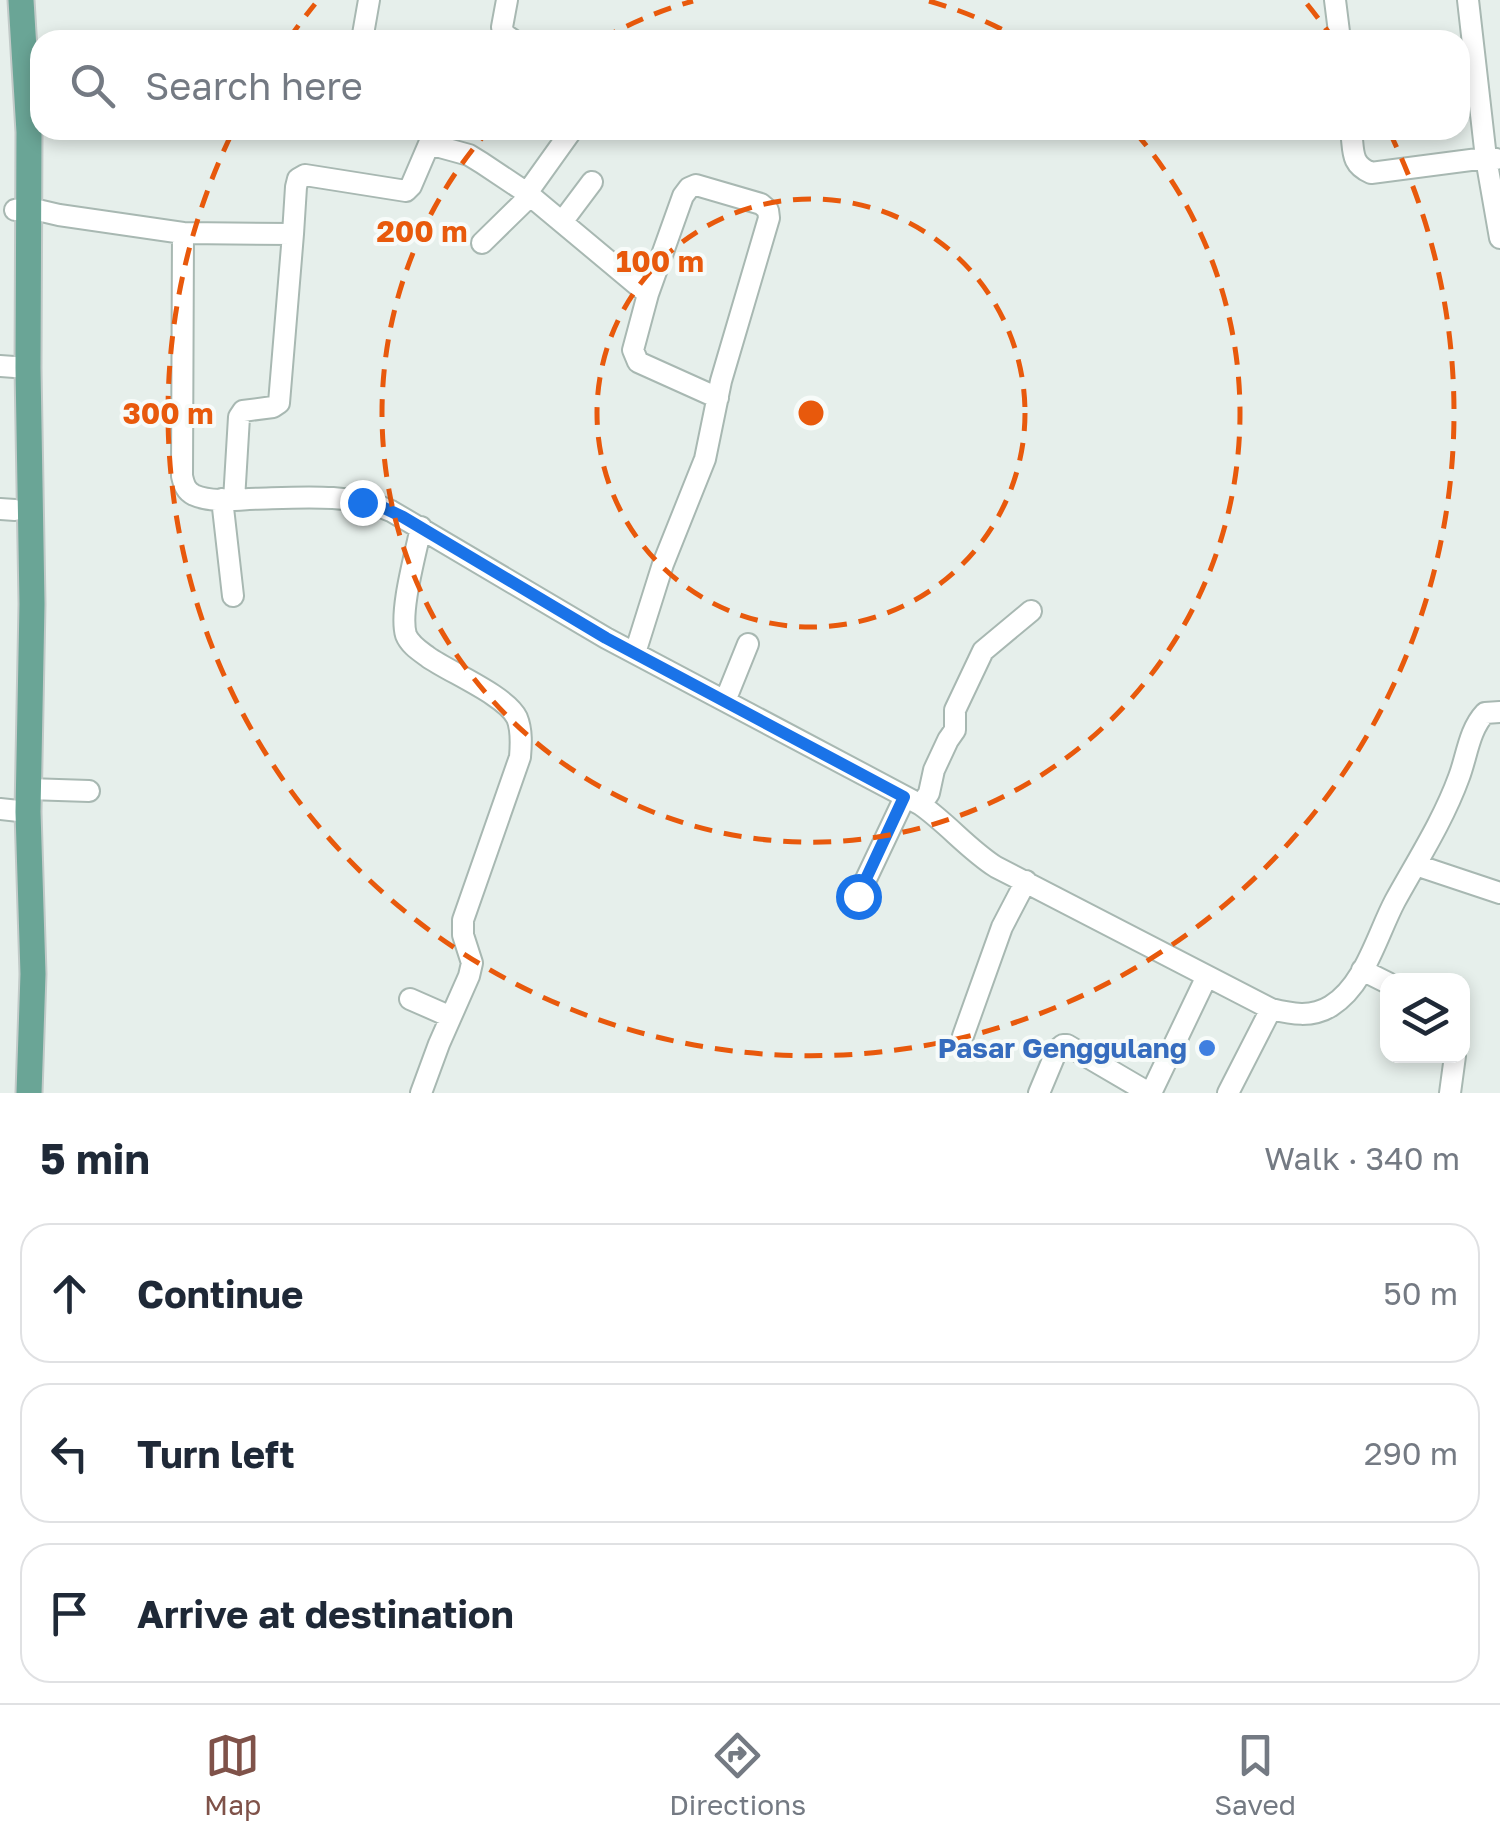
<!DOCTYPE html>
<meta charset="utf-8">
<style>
:root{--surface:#fff;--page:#f2f2f3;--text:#1f2937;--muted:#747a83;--line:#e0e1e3;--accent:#7f5249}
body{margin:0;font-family:"Golos Text",sans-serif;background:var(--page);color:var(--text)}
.controls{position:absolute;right:30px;bottom:30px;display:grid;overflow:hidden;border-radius:20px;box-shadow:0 5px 15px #0003}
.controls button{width:90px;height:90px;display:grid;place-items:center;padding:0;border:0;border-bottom:2px solid var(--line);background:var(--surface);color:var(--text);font:50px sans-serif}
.stop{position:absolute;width:30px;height:30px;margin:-22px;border:8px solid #1a73e8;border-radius:50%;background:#fff}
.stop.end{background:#1a73e8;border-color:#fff;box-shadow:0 2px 10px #0008}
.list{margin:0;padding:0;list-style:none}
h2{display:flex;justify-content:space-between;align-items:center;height:130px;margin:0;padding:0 40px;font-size:42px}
h2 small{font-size:32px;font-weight:400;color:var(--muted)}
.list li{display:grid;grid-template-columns:65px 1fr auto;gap:30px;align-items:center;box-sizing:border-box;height:140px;margin:0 20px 20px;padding:0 20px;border:2px solid var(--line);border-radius:30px}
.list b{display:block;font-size:38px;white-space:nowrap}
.list em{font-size:32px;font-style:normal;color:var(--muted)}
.icon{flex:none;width:55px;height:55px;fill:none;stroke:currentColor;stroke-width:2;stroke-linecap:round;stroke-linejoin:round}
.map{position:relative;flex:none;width:1500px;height:1093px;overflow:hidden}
.search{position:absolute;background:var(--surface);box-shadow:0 5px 15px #0003;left:30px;right:30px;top:30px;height:110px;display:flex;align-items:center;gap:25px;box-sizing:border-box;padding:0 35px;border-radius:30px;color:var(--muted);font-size:38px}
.sheet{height:610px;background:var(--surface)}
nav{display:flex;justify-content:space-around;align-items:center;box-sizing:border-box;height:140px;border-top:2px solid var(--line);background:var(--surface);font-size:28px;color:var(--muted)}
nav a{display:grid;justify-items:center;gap:5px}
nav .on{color:var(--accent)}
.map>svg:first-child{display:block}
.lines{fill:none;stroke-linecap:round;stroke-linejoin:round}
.minor-casing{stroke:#a8b8b2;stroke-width:24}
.major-casing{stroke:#c2cac8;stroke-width:29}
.minor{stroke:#fff;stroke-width:20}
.major{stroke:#6aa596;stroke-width:25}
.route{stroke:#1a73e8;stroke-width:12}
.ring{fill:none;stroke:#e8590c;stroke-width:5;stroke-dasharray:18 12}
.shop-dot{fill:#3f7fe0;stroke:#f7fbf9;stroke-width:4}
.labels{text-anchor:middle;stroke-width:8;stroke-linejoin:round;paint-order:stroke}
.shop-label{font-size:28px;font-weight:bold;fill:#366cbe;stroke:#f7fbf9;text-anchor:end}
.centre{fill:#e8590c;stroke:#f7fbf9;stroke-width:5}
.ring-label{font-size:30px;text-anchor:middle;font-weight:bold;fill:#e8590c;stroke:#f7fbf9;stroke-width:8;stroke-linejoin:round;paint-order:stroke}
</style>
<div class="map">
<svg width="1500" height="1093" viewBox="0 0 1500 1093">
<rect width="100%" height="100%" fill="#e6efeb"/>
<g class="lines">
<defs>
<path id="minor" d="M507 0 502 27 504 34 513 40
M1335 0 1340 40
M1468 0 1486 158 1500 238
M362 40 369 0
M1351 130C1354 151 1350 164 1371 173L1486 158 1496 159
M527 193 572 130
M15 210 29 208 59 215 183 233 182 476C184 485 186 491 194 495 209 502 233 500 249 499 295 498 348 492 391 511L606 638 921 805C948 824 968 849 996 867L1271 1009C1291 1014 1312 1018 1331 1006 1365 985 1377 935 1395 901 1417 861 1443 821 1459 777 1467 756 1469 730 1485 713L1500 712
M562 222 592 182
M183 233 293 234 296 187 298 179 305 175 406 191 411 186 429 144 469 155 482 163 527 193 648 294
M482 243 530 196
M0 366 28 368
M222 499 233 596
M234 500 239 417 243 411 273 407 279 403 293 234
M0 509 15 510
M421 527C416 553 399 611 406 635 410 645 420 651 428 657 449 672 507 696 517 718 522 730 521 745 520 757L463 920V935L472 963 469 976 439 1044 421 1093
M635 653 663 564 705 459 721 381 769 218 768 210 761 204 696 185 689 188 683 196 648 294 633 350 638 362 718 398
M725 701 748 644
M28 789 89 791
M921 805 929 793 934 770 948 740 955 730V710L983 651 1031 611
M0 809 28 812
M1416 865 1500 893
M858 896 905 797
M1362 970 1388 983
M410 999 451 1017
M963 1036 1002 927 1026 881
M1039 1093 1057 1050 1063 1045H1067L1149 1093
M1151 1093 1207 976
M1228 1093 1271 1009
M1450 1093 1455 1056"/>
<path id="major" d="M21 0 29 132 28 368 32 604 28 812 33 974 29 1093"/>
</defs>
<use href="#minor" class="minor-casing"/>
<use href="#major" class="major-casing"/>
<use href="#minor" class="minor"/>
<use href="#major" class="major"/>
</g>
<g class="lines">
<path class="route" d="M362 502 378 505 403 517 606 638 904 797 858 896"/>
</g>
<g class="ring">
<circle cx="811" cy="413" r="214"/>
<path d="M600 40A429 429 0 0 1 693 1M929 1A429 429 0 0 1 1022 40M1135 132A429 429 0 1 1 487 132"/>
<path d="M288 40A643 643 0 0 1 315 4M1307 4A643 643 0 0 1 1334 40M1389 131A643 643 0 1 1 233 131"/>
</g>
<circle class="shop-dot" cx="1207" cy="1048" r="10"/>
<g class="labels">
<g class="shop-label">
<text x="1187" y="1058">Pasar Genggulang</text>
</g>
</g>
<circle cx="811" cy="413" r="15" class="centre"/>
<g class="ring-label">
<text x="422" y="242">200 m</text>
<text x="660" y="272">100 m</text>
<text x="168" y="424">300 m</text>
</g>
</svg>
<div class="controls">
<button><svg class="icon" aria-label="layers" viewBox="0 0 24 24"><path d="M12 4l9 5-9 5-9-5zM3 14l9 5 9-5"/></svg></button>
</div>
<div class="stop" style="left:858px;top:896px"></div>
<div class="stop end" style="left:362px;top:502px"></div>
<div class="search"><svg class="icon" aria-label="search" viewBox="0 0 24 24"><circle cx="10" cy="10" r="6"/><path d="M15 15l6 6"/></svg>Search here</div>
</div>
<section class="sheet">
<h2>5 min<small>Walk · 340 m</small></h2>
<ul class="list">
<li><svg class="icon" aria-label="ahead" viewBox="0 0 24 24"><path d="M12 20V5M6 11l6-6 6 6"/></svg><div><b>Continue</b></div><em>50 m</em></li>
<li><svg class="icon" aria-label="left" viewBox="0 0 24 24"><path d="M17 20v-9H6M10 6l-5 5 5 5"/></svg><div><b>Turn left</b></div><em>290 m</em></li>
<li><svg class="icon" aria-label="arrive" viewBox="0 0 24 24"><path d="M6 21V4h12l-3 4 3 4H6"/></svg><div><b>Arrive at destination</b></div></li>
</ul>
</section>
<nav>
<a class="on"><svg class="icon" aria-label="map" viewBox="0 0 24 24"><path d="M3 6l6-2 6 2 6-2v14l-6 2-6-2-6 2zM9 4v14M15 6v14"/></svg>Map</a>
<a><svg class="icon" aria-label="directions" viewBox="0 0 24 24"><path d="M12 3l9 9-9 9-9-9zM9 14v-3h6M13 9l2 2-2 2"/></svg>Directions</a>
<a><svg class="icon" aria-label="saved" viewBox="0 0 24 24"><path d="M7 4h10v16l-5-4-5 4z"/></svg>Saved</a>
</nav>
